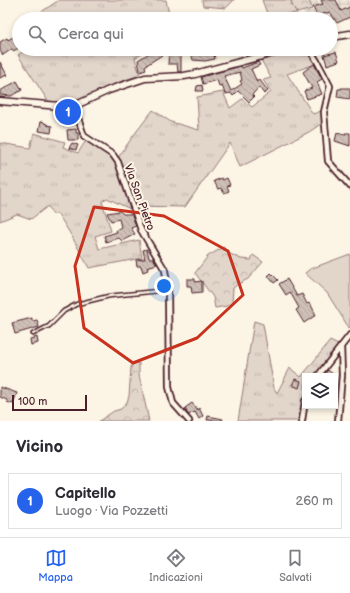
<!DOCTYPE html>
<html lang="it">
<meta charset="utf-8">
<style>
:root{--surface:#fff;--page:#f7f7f7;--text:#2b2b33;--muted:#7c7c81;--line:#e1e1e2;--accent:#2563eb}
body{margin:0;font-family:"Balsamiq Sans",sans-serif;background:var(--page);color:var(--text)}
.controls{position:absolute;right:12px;bottom:12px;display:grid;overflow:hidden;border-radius:0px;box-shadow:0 2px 6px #0003}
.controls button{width:36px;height:36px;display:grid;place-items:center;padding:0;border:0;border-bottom:1px solid var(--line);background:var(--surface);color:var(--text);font:20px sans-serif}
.scale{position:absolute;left:12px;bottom:10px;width:75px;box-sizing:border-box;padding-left:4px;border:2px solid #4a1f2b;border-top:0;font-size:11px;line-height:14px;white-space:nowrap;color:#4a1f2b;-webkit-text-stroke:3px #fcf5e5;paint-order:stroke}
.you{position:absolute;left:164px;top:286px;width:14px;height:14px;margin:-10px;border:3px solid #fff;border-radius:50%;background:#1a73e8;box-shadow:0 0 0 6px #1a73e833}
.badge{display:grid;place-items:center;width:26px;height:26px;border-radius:50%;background:var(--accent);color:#fff;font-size:13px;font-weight:700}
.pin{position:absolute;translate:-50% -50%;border:2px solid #fff;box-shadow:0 1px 4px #0006}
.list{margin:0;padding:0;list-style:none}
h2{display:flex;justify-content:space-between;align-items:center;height:52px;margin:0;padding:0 16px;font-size:17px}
h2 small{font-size:13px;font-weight:400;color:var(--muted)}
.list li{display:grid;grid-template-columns:26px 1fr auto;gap:12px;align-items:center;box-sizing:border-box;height:56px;margin:0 8px 8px;padding:0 8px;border:1px solid var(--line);border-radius:0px}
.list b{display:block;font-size:15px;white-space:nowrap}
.list p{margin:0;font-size:13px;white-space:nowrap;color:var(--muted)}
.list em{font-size:13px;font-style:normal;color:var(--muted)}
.icon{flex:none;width:22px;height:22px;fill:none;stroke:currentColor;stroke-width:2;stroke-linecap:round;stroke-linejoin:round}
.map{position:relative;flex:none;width:350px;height:421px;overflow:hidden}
.search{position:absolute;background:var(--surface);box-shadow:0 2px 6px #0003;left:12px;right:12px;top:12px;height:44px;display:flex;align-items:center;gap:10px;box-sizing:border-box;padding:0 14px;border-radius:22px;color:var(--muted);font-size:15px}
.sheet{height:116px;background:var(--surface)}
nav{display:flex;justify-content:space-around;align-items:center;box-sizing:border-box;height:56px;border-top:1px solid var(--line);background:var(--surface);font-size:11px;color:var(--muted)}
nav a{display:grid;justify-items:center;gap:2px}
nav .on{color:var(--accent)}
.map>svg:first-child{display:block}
.industrial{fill:url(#industrial-grid)}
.grass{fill:url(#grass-tufts);stroke:#967a7a}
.forest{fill:url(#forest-crowns);stroke:#967a7a}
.park{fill:#e2d5ca;stroke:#967a7a}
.building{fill:url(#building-back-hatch);stroke:#4a1f2b;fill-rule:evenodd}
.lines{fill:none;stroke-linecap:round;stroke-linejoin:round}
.service-casing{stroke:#4a1f2b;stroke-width:5.5}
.minor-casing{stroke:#4a1f2b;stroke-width:8}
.tertiary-casing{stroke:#4a1f2b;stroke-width:9}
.service{stroke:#fcf5e5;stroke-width:2.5}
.minor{stroke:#fcf5e5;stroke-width:4.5}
.tertiary{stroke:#fcf5e5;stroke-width:6}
.marked{fill:none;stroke:#c8321e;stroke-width:3;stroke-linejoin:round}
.labels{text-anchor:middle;stroke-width:4;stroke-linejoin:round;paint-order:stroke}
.street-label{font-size:11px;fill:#4a1f2b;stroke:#fcf5e5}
</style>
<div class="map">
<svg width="350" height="421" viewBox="0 0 350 421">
<defs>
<pattern id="industrial-grid" width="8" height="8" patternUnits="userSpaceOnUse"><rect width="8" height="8" fill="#eee5d7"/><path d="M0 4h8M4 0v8" fill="none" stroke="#cec4b9"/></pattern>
<pattern id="grass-tufts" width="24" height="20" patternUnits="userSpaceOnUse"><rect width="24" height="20" fill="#e2d5ca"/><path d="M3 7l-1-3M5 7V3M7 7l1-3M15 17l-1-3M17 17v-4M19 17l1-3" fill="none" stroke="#c3b6ae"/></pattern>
<pattern id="forest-crowns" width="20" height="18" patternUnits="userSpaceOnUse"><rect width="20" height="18" fill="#e2d5ca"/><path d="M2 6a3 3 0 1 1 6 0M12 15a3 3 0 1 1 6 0" fill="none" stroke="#c3b6ae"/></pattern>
<pattern id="building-back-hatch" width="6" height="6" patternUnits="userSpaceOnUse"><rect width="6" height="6" fill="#cfc0b7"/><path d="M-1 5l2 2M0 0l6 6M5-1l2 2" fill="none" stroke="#b3a59e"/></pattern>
</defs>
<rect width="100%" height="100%" fill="#fcf5e5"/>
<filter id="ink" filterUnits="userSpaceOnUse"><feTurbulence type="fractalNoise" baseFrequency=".025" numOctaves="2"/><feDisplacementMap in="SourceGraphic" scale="8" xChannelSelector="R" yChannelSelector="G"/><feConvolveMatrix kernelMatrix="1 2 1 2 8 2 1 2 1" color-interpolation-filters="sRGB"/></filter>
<g filter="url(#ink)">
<path class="industrial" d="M309 0H350V12L332 17 334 31H331V19H305L303 12 312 9Z"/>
<path class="grass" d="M59 0H166L170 19H31Z
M202 0H234L226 8 203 6Z
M262 0H291L292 5 297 13 268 16Z
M27 49H148L135 58 140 76C116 79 97 97 73 102 65 104 56 102 48 101L18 55Z
M289 49H309L318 63 287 74 313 114 324 110 321 124 309 132 240 167 230 143 185 207 131 206 129 201H127L130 209 107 198 102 201 111 231 95 236 99 249 139 240 142 258 89 268 71 235 58 214H52L48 206 31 219 17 214 0 221V143L30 148 34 133 65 142 63 147 78 153 87 139 107 153 113 159 118 158 133 136 153 110 171 122 199 130 197 97 223 92 230 108 242 99 252 107 271 92 263 80 271 78 260 58Z
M254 321 263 324 274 388 277 393 290 368 301 377 330 341 338 345 314 376H305V391L301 421H238Z"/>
<path class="forest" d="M291 0H309L312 9 297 13 292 5Z
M224 247V251L241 259 251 260 253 255 263 262 248 279 238 284 233 288 232 303 227 306 215 308 213 297 195 273 208 256Z
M133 363H139V375L149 421H99L114 411 121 409 127 402 129 396 131 367Z"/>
<path class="park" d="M350 254V327L349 328 327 293 305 273 310 269Z"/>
<path class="building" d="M321 0H336L341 11 350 7V17L337 23 330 12 317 16 313 7 323 4Z
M18 34 19 37V48L13 51 12 49 3 55 0 51V42L7 38 8 40Z
M154 49H162L165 53 145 66 146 70 140 72 138 60 153 51 152 50Z
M169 49H181V72H178L177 64H168Z
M190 49H207L208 55 214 54 215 59 205 61 193 60Z
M336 52 339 61 327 65 324 55Z
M0 62 7 75 0 78Z
M258 62 260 65 251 69 257 82 259 79 268 91 264 94 259 87 252 95 254 97 249 102 238 91 233 96 231 93 225 94 222 85 219 86 217 80 203 84 201 77 241 66 242 68ZM240 72 242 80 240 81 242 84 231 91 224 76Z
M314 64 322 79 317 82 322 94 307 99 304 91 312 88 303 72Z
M17 81 22 90 11 96 0 95V91Z
M202 85 203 91H196L197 86Z
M341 88H350V99L337 97 338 89H341Z
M41 121 44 122V123L47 124V125L52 126 51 133 39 131Z
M76 129V133H78V140H68L67 130Z
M337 133 345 135V133H350V146L335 141Z
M72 143 78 145 76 150 69 148Z
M222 178 223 180 227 178 230 185 227 186 229 191 224 193 221 188 218 189 214 181Z
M120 211 123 214H132L136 226 131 228 135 234 122 241 119 238 106 242 104 236 117 232 116 230 121 227 119 219 111 221 107 213Z
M147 249 149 258H153L157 264 147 267 148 270 143 272 141 266H137L136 260 145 259 143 250Z
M271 273 278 280 274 283 268 276Z
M187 279H195V282L202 281V292L192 293 191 286H187Z
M287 279 297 296 302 294 307 304 309 303 310 305H311L316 315 304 323 296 310 299 308 290 292 286 295 279 284Z
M32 318V321L37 320 39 327 15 334 12 323Z
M37 337 38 343 31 345 30 339Z
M328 370 335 376H323Z
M295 379 301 381 299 388 292 385Z
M0 387 17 393 13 404 7 402V400L0 397Z
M192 403 198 410 199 408 203 416 199 419 195 412 188 415 185 408Z
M208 416 223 419 222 421 207 420Z"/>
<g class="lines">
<defs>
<path id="service" d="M33 334 49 326 64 311 77 304 109 296 168 290"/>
<path id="minor" d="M309 49 317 61 330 86 324 112 328 161 350 186
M74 106 84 136 113 155 118 162 141 230 165 270 168 290 169 387 173 403 189 421
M318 376 350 335
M302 421 305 401
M338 421 342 375 341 346"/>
<path id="tertiary" d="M331 37 350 34
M0 101 60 106H74L109 90 145 78 184 76 195 74 288 49"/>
</defs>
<use href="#service" class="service-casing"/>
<use href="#minor" class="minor-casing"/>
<use href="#tertiary" class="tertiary-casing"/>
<use href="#service" class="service"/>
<use href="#minor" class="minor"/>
<use href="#tertiary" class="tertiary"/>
</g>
</g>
<path class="marked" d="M94 207 164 216 228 251 243 295 197 338 133 363 84 328 75 266Z"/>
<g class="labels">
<g class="street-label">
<text transform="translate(140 197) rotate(70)" y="4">Via San Pietro</text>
</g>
</g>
</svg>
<div class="controls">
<button><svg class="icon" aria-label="layers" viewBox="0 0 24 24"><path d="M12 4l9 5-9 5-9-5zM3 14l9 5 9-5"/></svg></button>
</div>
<div class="scale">100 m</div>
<div class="you"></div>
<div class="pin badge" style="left:68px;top:112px">1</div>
<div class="search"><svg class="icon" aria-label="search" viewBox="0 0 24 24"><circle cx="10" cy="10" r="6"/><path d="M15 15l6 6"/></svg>Cerca qui</div>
</div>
<section class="sheet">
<h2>Vicino<small></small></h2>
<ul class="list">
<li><span class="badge">1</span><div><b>Capitello</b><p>Luogo · Via Pozzetti</p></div><em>260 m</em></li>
</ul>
</section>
<nav>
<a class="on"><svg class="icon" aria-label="map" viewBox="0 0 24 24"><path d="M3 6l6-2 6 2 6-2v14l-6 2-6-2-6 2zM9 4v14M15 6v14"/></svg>Mappa</a>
<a><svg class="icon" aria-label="directions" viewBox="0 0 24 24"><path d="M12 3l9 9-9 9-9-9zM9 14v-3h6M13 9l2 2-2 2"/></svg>Indicazioni</a>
<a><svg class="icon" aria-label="saved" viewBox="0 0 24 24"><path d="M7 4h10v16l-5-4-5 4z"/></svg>Salvati</a>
</nav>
